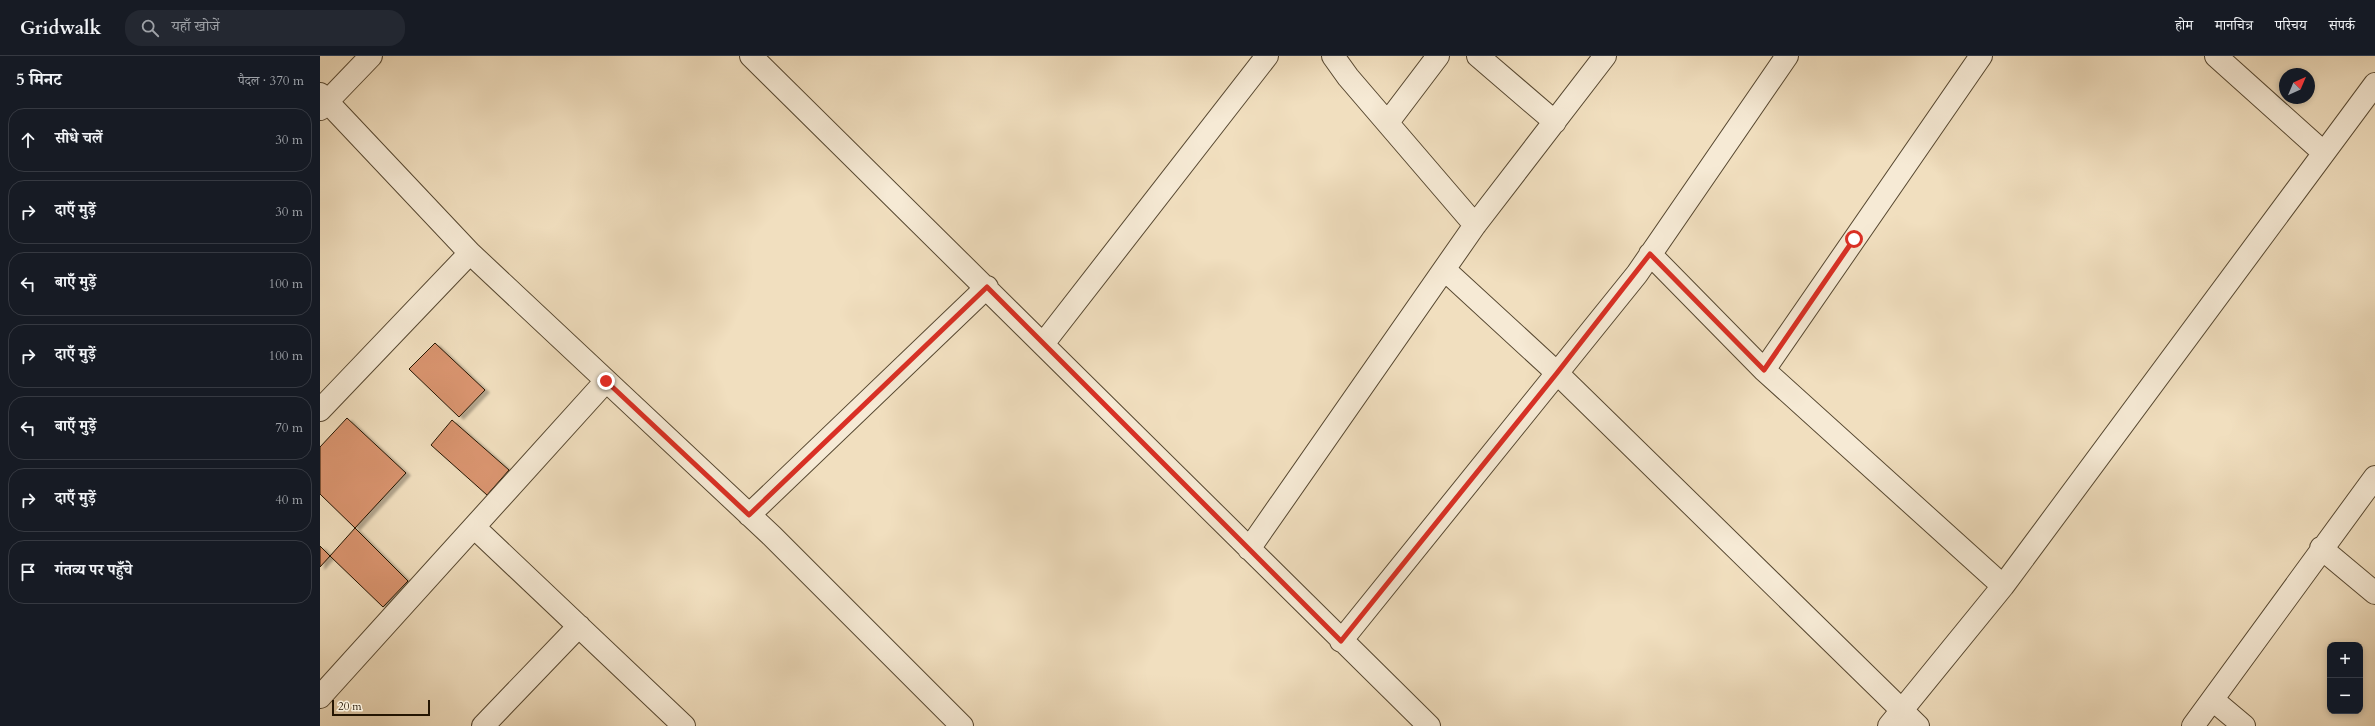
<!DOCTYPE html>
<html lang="hi">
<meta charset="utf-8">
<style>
:root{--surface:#171b24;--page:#242831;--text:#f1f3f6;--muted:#9ea1a6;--line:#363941}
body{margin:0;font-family:Cardo,"Noto Serif Devanagari",serif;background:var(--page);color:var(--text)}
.controls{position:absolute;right:12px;bottom:12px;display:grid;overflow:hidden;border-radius:8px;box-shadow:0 2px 6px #0003}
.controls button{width:36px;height:36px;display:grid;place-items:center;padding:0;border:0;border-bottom:1px solid var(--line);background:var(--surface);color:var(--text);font:20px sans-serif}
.compass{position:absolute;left:1959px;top:12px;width:36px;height:36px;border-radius:50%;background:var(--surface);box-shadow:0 2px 6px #0003;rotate:44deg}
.scale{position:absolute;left:12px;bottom:10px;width:98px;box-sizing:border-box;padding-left:4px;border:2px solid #241502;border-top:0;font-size:11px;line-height:14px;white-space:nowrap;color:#241502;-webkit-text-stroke:3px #f6ead5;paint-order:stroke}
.stop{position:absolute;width:12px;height:12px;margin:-9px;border:3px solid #d93025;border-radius:50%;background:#fff}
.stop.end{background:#d93025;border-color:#fff;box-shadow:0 1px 4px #0008}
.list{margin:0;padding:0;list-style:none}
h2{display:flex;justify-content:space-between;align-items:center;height:52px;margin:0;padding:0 16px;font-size:17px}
h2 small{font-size:13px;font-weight:400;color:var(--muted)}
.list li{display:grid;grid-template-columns:26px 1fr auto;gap:12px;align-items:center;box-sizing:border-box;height:64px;margin:0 8px 8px;padding:0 8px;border:1px solid var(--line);border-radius:16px}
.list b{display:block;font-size:15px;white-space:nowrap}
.list em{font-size:13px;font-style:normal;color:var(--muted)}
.icon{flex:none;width:22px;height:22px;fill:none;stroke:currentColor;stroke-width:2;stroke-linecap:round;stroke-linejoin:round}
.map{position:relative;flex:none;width:2055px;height:670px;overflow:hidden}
header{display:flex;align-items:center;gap:24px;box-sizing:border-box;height:56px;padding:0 20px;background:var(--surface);border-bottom:1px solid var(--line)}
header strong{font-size:19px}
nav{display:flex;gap:22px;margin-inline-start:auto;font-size:14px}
.search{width:280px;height:36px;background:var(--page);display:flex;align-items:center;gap:10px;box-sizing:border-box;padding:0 14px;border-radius:16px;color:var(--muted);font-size:15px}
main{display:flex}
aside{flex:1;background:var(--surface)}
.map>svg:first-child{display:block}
.building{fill:#da956f;stroke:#241502;filter:url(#shadow)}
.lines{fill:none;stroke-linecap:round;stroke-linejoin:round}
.street-casing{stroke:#574831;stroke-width:24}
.street{stroke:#f6ead5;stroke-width:22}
.route{stroke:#d93025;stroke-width:5}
</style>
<header>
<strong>Gridwalk</strong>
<div class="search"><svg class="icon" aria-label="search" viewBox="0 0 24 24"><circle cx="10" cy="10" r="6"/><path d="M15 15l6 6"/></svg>यहाँ खोजें</div>
<nav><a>होम</a><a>मानचित्र</a><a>परिचय</a><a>संपर्क</a></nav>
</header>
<main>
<aside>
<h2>5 मिनट<small>पैदल · 370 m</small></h2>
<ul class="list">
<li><svg class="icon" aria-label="ahead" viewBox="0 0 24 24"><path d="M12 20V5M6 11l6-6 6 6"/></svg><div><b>सीधे चलें</b></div><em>30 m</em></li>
<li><svg class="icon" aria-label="right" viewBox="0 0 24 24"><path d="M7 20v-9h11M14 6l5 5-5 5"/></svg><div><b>दाएँ मुड़ें</b></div><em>30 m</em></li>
<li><svg class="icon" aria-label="left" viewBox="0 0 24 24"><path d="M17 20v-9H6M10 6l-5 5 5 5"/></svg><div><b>बाएँ मुड़ें</b></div><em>100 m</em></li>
<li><svg class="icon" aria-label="right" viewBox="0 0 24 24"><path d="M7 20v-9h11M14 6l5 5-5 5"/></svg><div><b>दाएँ मुड़ें</b></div><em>100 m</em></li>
<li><svg class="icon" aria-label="left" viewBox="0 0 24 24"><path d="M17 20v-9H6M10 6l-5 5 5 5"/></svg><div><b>बाएँ मुड़ें</b></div><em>70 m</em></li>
<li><svg class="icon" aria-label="right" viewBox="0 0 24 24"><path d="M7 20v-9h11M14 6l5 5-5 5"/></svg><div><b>दाएँ मुड़ें</b></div><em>40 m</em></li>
<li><svg class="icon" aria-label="arrive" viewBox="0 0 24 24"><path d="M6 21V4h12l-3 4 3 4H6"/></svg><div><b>गंतव्य पर पहुँचे</b></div></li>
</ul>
</aside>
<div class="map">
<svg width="2055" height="670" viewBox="0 0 2055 670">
<defs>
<filter id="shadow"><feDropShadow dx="4.5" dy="2.5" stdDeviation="1" flood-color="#0004"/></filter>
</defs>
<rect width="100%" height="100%" fill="#f1dfbf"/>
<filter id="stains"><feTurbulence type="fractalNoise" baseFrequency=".005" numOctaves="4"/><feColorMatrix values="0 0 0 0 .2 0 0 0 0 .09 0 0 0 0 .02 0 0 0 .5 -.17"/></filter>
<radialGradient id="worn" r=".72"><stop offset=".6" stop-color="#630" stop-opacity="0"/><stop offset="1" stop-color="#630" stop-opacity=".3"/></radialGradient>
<path class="building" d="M115 287 165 334 139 361 89 313Z
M27 362 86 417 35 472 0 438V391Z
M132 364 189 414 167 439 111 389Z
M35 472 88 525 63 551 10 500Z
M0 490 10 500 0 511Z"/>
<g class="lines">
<defs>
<path id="street" d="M431 0 1109 670
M1013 0 1028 21 1155 169
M1158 0 1235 66
M1896 0 2004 97
M0 38 150 197 452 480 642 670
M0 53 51 0
M1068 66 1118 0
M1330 198 1444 314 1683 530
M1125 214 1237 317 1598 670
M723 288 947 0
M1444 314 1661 0
M0 354 150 197
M429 459 667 231
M154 471 364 670
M2001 492 2055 537
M929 493 1155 169 1285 0
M1021 585 1317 218 1467 0
M0 641 286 325
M1893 644 1924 670
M163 670 259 570
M1569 670 1683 530 2055 28
M1873 670 2055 421"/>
</defs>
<use href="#street" class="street-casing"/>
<use href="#street" class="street"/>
</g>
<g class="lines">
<path class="route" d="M286 325 429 459 667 231 1021 585 1237 317 1330 198 1444 314 1534 183"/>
</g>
<rect width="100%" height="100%" filter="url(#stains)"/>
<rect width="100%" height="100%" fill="url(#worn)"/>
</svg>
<div class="controls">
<button>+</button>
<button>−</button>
</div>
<svg class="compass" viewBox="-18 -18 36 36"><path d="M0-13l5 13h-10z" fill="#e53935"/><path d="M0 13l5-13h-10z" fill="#9ea1a6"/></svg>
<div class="scale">20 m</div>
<div class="stop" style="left:1534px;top:183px"></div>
<div class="stop end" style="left:286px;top:325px"></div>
</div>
</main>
